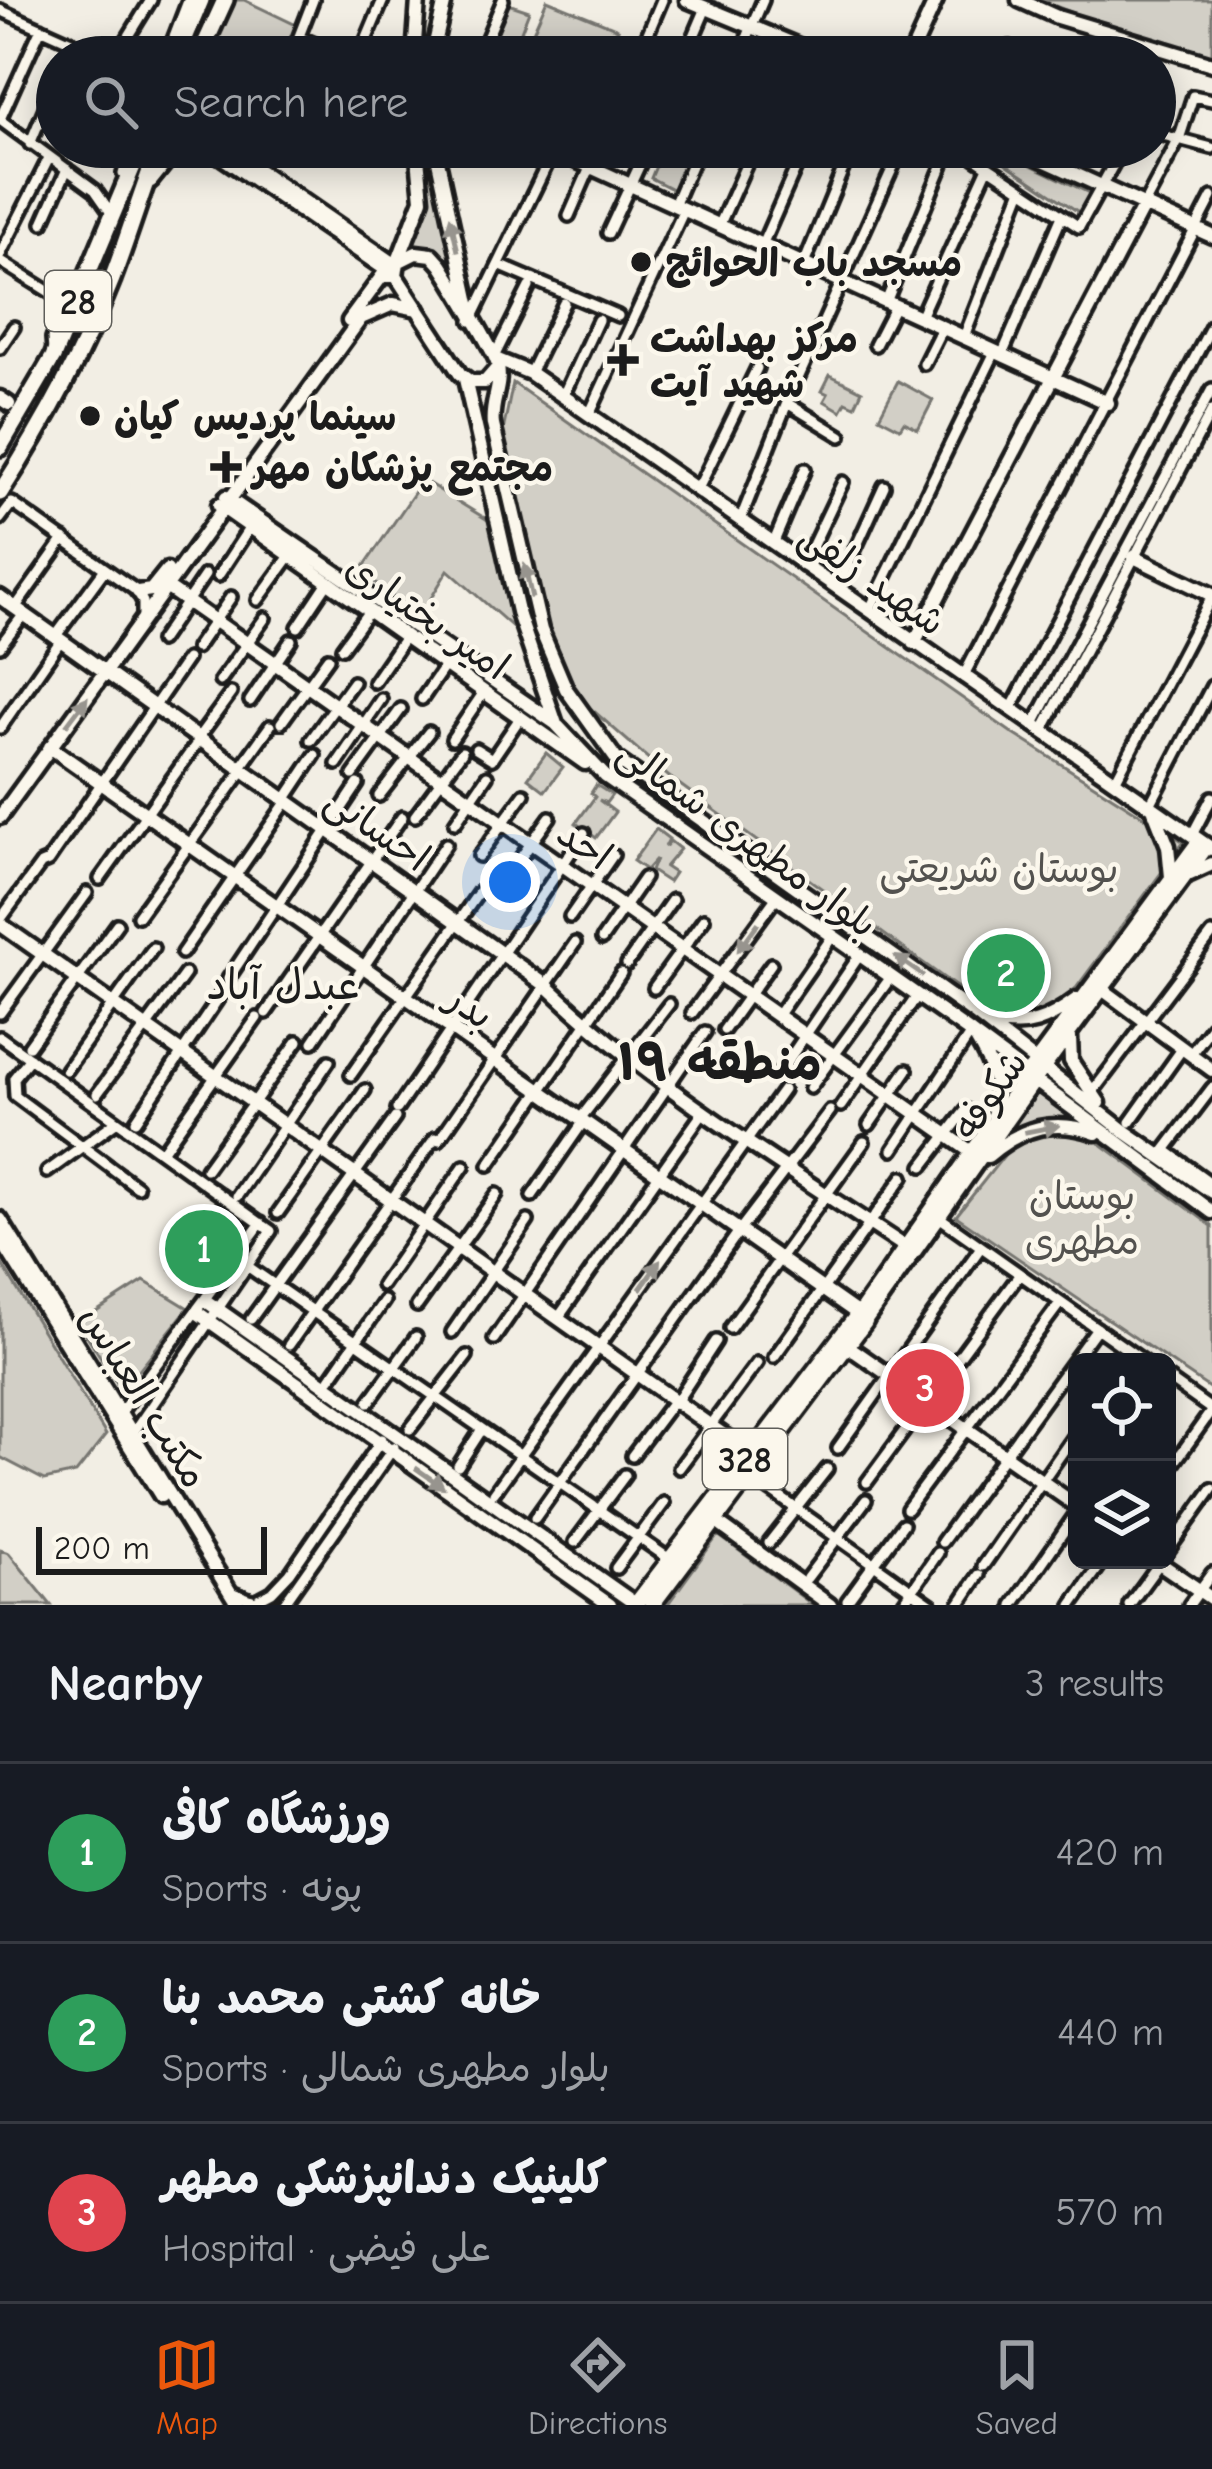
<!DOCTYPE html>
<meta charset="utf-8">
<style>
:root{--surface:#171b24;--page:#20242c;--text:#f1f3f6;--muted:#9ea1a6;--line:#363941;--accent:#ea580c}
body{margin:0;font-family:"Comic Neue","Playpen Sans Arabic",sans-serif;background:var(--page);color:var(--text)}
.controls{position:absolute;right:36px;bottom:36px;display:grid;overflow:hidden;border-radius:18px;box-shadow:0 6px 30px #0003}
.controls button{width:108px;height:108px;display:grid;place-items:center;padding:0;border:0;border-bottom:3px solid var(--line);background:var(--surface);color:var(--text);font:60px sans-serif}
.scale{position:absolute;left:36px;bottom:30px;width:231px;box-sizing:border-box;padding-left:12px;border:6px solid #1c1c1c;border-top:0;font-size:33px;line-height:42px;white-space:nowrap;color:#1c1c1c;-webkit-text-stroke:9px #fbf7ec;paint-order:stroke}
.you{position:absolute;left:510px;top:882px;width:42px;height:42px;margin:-30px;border:9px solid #fff;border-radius:50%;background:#1a73e8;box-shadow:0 0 0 18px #1a73e833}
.badge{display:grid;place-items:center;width:78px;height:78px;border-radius:50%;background:var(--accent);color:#fff;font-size:39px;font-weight:700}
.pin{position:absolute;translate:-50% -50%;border:6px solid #fff;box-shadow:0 3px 12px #0006}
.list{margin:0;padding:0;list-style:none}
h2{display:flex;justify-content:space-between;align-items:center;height:156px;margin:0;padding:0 48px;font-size:51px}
h2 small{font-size:39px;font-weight:400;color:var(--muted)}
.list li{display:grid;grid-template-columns:78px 1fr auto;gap:36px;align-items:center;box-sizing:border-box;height:180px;padding:0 48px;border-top:3px solid var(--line)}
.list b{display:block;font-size:45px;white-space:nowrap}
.list p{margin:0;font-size:39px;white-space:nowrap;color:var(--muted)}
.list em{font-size:39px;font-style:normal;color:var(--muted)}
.icon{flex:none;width:66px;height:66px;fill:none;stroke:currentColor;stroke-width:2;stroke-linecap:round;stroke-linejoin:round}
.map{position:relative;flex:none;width:1212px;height:1605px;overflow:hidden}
.search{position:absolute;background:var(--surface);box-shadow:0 6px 30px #0003;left:36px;right:36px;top:36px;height:132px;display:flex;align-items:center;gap:30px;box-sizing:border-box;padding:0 42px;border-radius:66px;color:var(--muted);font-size:45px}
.sheet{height:696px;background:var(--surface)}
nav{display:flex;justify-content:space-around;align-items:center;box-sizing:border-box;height:168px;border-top:3px solid var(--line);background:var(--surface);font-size:33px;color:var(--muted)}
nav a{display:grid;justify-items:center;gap:6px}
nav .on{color:var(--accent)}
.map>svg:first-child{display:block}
.green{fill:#d2cfc6;stroke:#777671;stroke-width:3}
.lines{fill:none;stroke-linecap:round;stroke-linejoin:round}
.street-casing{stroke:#1c1c1c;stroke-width:18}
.secondary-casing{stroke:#1c1c1c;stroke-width:21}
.primary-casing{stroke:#1c1c1c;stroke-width:22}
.highway-casing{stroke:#1c1c1c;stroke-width:24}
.street{stroke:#fbf7ec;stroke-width:9}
.secondary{stroke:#fbf7ec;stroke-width:12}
.primary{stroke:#fbf7ec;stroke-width:14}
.highway{stroke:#fbf7ec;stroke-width:15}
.oneway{fill:#97948e}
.poi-dot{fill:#1c1c1c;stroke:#fbf7ec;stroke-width:4.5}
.labels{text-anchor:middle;stroke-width:9;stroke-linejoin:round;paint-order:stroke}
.shield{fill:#fbf7ec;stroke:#5f5e5a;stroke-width:3}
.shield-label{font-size:36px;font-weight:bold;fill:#1c1c1c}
.poi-label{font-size:39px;font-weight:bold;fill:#1c1c1c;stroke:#fbf7ec;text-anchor:start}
.street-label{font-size:39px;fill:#1c1c1c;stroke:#fbf7ec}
.park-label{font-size:39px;fill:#53524f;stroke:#fbf7ec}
.neighbourhood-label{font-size:42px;fill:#1c1c1c;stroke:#fbf7ec}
.district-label{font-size:51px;font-weight:bold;fill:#1c1c1c;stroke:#fbf7ec}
</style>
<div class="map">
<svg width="1212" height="1605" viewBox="0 0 1212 1605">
<rect width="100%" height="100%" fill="#f2eee4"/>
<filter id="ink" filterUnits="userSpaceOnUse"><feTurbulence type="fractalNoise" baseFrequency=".00833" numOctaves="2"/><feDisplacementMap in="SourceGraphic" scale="24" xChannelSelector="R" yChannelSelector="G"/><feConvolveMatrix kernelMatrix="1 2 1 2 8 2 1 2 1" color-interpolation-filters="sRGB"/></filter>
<g filter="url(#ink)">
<path class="green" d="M235 0H244L298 26 281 57H208Z
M547 0 618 29 605 57H522Z
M1039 0H1212V57L1105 25Z
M508 4 529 11 511 57H487Z
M421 147H430L463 296 443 259 398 256 423 203Z
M664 147H695L674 190 651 178Z
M981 147H994L1091 194 1080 213Z
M830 375 862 391 855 406 846 402 841 411 824 401 828 394 822 391Z
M898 381 933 400 918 429 904 422 900 428 879 417Z
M513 383 1012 733 1184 842 1077 987 1050 1011 1023 1021 989 1011 668 776 581 700 550 648 502 436Z
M423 480 491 522 516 630 448 570 419 618 361 571Z
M546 753 563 767 545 791 528 778Z
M596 785 612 795 606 803 599 800 615 812 596 838 576 823 595 797 591 793Z
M656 829 669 839 665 847 670 841 680 849 665 867 674 873 668 882 651 871 656 859 646 870 633 861Z
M1038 1093 1080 1121 1042 1120 1006 1136Z
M1048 1129 1089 1135 1212 1226V1390L956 1216 1010 1148Z
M213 1212 237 1228 197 1287 171 1269Z
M0 1261 106 1435 76 1473 44 1480 0 1457Z
M144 1281 188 1308 122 1391 79 1323Z
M718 1535 813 1605H667Z
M0 1550 9 1553 51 1605H0Z"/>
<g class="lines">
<defs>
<path id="street" d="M0 10 105 57
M301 38 345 57
M116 57 151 0
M291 57 313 0
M359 57 383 0
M479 57 503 0
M638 57 662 0
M685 57 706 8
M739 57 763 0
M1006 57 1010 47
M0 119 41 28
M0 120 95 190 109 210
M1155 133 1212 148
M30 144 57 79
M959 147 1079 227 1123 147
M123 174 131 147
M674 205 699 147
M1144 205 1179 139 1193 96 1212 100
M569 216 599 147
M43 223 67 169
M719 226 754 147
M608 233 648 147
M762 245 805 147
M0 255 49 158
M0 261 67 303
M804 264 852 147
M499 265 618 316
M886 302 950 147
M920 317 988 167
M471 321 554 150
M964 337 1022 189
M875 345 895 306
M0 348 14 327
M53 351 52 338 74 289
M496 353 529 287
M1002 355 1062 216
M924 364 942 328
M530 373 564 303
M563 396 598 320
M787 403 841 436
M589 415 684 210
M697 491 757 368
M12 503 138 592 143 602V617
M0 519 12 503
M740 521 787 403 902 147
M773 544 805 469
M803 566 843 482
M218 576 250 527
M837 589 884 486
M258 600 290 556
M15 608 64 539
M869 611 995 352
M298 627 328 582
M55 637 105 569
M160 641 205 575
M0 646 24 614
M196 648 231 597
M342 648 369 611
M963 677 1212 197
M220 681 265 618
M374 682 405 637
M422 699 453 654
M250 701 291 640
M1011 709 1212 325
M281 723 328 658
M1034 724 1212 389
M0 728 61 640
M1043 730 1212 410
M198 738 231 693
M452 739 484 692
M311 740 353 682
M476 749 492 759 520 718
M337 764 381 699
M240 768 270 726
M353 775 401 709
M1115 781 1212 596
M379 796 429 732
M285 800 315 755
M1150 805 1212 686
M415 816 462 752
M455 823 487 776
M1192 835 1212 797
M479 856 524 794
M100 879 200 739
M504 881 550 817
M138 916 243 770
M570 917 613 855
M0 920 41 864 48 861 187 659
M602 939 644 878
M182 953 287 801
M627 964 672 900
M228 979 358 784
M654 988 704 919
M0 1013 87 893
M266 1013 402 817
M692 1013 776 898
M777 1016 832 937
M724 1030 771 964
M0 1037 271 1231 131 1436
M313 1042 446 844
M29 1046 117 924
M1190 1055 1212 1026
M30 1058 14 1078 15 1096 137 1187
M66 1070 153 948
M781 1071 859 956
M351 1075 479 892
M810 1088 891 977
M1212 1088 1165 1150 1212 1184
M97 1094 185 974
M1091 1094 1212 934
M841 1106 917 996
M397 1109 584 833
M580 1119 669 1004
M136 1121 222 993
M1130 1122 1182 1049
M869 1125 907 1070
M439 1140 575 943
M893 1150 971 1033
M162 1152 257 1018
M489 1165 621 973
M923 1166 966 1110
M206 1169 298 1041
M47 1172 117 1121
M237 1196 329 1061
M532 1196 584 1121
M278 1213 365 1090
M939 1217 1145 1362
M250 1268 668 1558
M382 1285 464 1166
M417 1306 497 1194
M558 1318 704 1111
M251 1319 395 1118
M730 1328 864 1142
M452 1332 528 1221
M494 1339 705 1032
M289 1345 435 1138
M774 1357 903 1177
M1167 1378 1212 1410
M330 1379 384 1301
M369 1402 416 1337
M676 1402 716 1341
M118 1416 261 1223
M410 1429 467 1356
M838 1448 981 1247
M632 1456 674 1400
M458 1466 482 1429
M679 1468 757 1363
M1167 1473 1212 1410
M750 1476 932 1605
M867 1482 1020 1274
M494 1493 783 1090
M907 1509 1060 1303
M535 1518 739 1231 830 1111
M575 1542 625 1475
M942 1542 1097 1328
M769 1543 827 1469
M1167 1552 1212 1489
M983 1566 1077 1431
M616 1568 664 1503
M807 1578 866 1500
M230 1592 255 1601 272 1592 290 1573 382 1439
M847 1601 903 1524
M283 1605 394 1447
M902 1605 938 1553
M959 1605 979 1575
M1013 1605 1077 1512
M1072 1605 1104 1560
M1129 1605 1161 1561
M1189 1605 1212 1573"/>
<path id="secondary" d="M687 0 825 57
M1019 0 1057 17 1212 64
M168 57 190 0
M414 57 418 0
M432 57 445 0
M910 57 936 0
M207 147 382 267 395 271
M225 147 396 265
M435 147 470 308
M547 147 1108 403
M1015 147 1212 236
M151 181 172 155 186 147
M416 253 432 255 441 265C450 279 498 356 498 367L485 382H471L460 374 396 276 398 262Z
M398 261 422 199 417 147
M349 321 382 276H396
M498 360 530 373 1212 849
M498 367C502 388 490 403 493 425L541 630 566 689 616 759 975 1014 1124 1131 1212 1192
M465 379 519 616 556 724 605 776 971 1033 1212 1212
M0 398 9 404
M226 497 555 723
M219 505 585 763
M1134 557 1212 595
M165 586 970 1151
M138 592 151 590 167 570
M0 597 547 986C651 1086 784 1166 904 1246
M914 643 1144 205
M50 747 858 1314 1019 1084 1199 840
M1154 811 1168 846 1171 877
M0 817 361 318 393 304 418 309
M1190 874 1212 864
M0 924 749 1453
M1102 989 1212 1070
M991 1020C1025 1032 1050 1019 1077 999
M1070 1037 1071 1061 1099 1103
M976 1039C991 1064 1002 1086 993 1115
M988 1156C1022 1127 1054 1118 1096 1133
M0 1219 238 1605
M0 1238 161 1496
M206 1301 637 1605
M198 1313 610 1605
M865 1322 1044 1068 1208 846
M849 1347 1077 1506
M715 1521 830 1605
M1155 1560 1212 1599"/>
<path id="primary" d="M635 1605 858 1314
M652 1605 865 1322"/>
<path id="highway" d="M177 57 201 0
M199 57 225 0
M0 447 53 357 141 147
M0 493C43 426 83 353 112 279 129 235 142 190 159 147"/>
</defs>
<use href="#street" class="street-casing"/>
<use href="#secondary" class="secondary-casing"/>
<use href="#primary" class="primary-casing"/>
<use href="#highway" class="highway-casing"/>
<use href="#street" class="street"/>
<use href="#secondary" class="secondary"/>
<use href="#primary" class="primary"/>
<use href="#highway" class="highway"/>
</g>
<defs><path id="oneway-solid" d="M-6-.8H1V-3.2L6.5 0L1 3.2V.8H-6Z" transform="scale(3)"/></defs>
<g class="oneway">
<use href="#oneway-solid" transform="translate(454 234) rotate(-103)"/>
<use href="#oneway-solid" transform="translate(528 581) rotate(-103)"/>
<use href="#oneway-solid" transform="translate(77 711) rotate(-53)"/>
<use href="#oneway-solid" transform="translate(748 937) rotate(126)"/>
<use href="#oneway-solid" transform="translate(909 966) rotate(-145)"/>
<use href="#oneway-solid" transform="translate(1042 1129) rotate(-11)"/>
<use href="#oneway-solid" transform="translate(650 1275) rotate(-55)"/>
<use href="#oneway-solid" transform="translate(430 1478) rotate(35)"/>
</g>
</g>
<g class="poi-dot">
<circle cx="641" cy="262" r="12"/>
<path d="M617 342h12v12h12v12h-12v12h-12v-12h-12v-12h12z"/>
<circle cx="90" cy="416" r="12"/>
<path d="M220 449h12v12h12v12h-12v12h-12v-12h-12v-12h12z"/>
</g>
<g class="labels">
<g class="shield">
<rect x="45" y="271" width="66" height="60" rx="9"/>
<rect x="703" y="1429" width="84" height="60" rx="9"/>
</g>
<g class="shield-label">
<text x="78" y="314">28</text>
<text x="745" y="1472">328</text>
</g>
<g class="poi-label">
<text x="665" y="276">مسجد باب الحوائج</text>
<text x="650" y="352">مرکز بهداشت<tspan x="650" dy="45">شهید آیت</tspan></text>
<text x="114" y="430">سینما پردیس کیان</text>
<text x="253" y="481">مجتمع پزشکان مهر</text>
</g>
<g class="street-label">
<text transform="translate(873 578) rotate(35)" y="14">شهید زلفی</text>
<text transform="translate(428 616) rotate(35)" y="14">امیر بختیاری</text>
<text transform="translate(378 828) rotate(35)" y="14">احسانی</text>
<text transform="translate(748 837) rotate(36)" y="14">بلوار مطهری شمالی</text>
<text transform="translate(585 844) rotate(35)" y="14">احد</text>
<text transform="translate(471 1006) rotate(35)" y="14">بدر</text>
<text transform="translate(989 1094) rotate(-55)" y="14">شکوفه</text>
<text transform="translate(145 1396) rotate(58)" y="14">مکتب العباس</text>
</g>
<g class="park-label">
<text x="999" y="882">بوستان شریعتی</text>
<text x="1082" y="1209">بوستان<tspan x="1082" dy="45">مطهری</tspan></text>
</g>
<g class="neighbourhood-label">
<text x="283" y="999">عبدل آباد</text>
</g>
<g class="district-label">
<text x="720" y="1079">منطقه ۱۹</text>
</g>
</g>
</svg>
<div class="controls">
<button><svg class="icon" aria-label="locate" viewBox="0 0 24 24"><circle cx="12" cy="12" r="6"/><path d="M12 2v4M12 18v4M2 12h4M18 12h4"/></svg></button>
<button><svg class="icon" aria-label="layers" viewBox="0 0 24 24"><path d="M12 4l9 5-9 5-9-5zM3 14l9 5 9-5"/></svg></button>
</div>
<div class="scale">200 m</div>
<div class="you"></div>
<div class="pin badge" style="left:204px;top:1249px;background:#2e9e5b">1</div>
<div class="pin badge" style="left:1006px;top:973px;background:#2e9e5b">2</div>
<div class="pin badge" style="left:925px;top:1388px;background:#e0444e">3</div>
<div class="search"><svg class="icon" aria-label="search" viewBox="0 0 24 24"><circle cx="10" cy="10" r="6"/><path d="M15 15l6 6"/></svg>Search here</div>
</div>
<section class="sheet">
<h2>Nearby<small>3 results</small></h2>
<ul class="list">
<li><span class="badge" style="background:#2e9e5b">1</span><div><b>ورزشگاه کافی</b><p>Sports · پونه</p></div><em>420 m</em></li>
<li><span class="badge" style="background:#2e9e5b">2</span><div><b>خانه کشتی محمد بنا</b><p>Sports · بلوار مطهری شمالی</p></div><em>440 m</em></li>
<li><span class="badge" style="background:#e0444e">3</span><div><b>کلینیک دندانپزشکی مطهر</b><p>Hospital · علی فیضی</p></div><em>570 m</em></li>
</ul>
</section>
<nav>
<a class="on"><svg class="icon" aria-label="map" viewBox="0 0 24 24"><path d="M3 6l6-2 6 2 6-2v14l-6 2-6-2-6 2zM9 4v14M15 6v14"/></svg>Map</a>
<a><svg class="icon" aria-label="directions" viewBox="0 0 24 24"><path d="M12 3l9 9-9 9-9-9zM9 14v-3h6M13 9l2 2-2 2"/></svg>Directions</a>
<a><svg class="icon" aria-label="saved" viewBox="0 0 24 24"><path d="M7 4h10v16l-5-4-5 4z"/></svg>Saved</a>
</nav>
